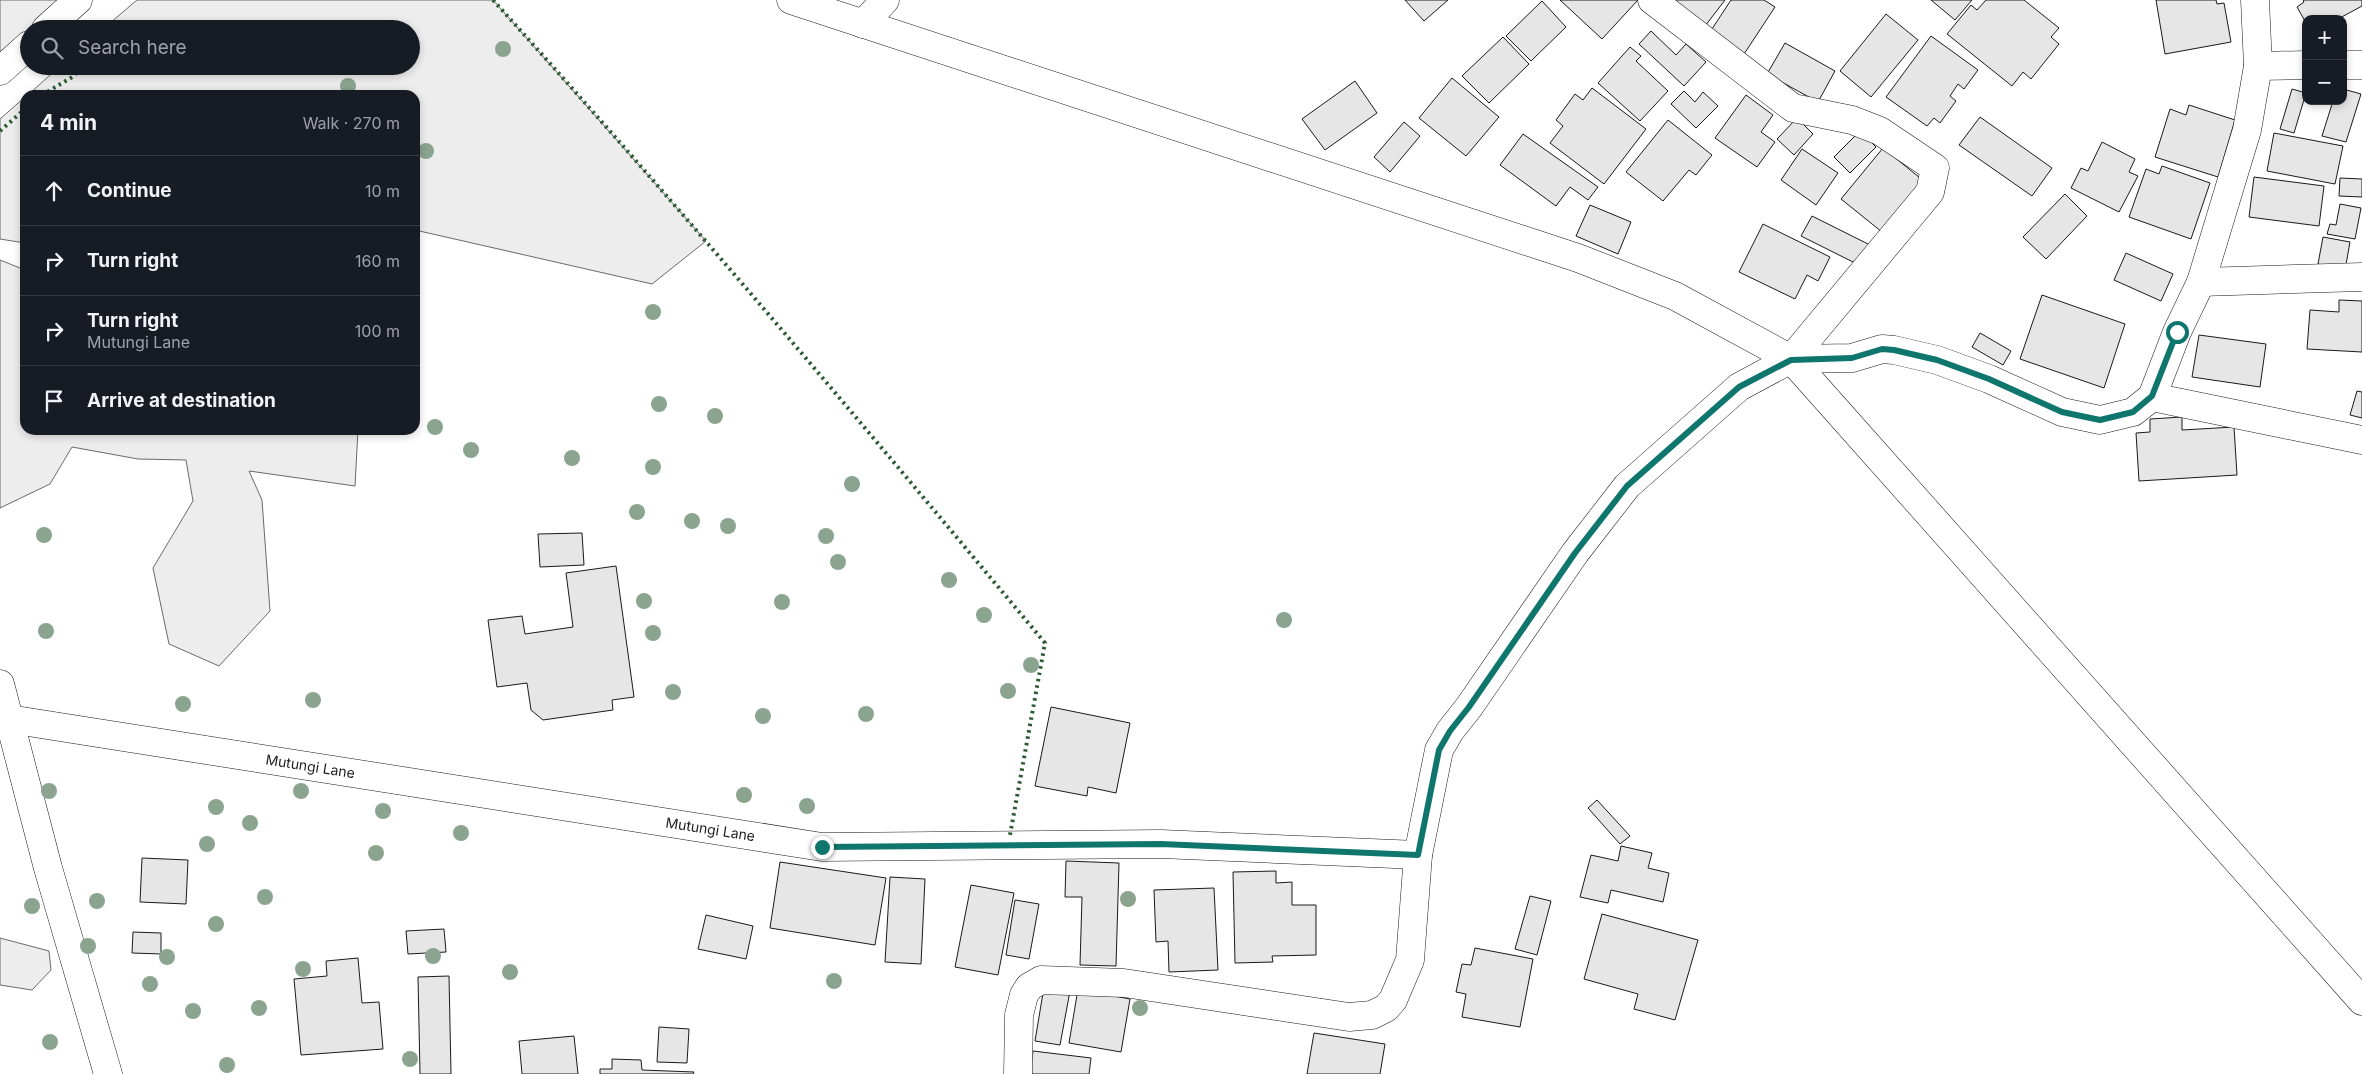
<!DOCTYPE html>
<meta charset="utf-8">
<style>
:root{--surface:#171b24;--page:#242831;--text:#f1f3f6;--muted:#9ea1a6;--line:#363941}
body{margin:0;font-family:Inter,sans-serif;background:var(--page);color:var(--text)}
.controls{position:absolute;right:15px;top:15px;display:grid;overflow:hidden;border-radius:10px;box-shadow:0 2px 8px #0003}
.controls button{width:45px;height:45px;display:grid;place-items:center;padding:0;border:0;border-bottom:1px solid var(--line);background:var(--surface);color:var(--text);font:25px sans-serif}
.stop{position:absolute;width:15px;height:15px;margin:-11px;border:4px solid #0f766e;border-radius:50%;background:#fff}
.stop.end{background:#0f766e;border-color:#fff;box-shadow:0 1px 5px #0008}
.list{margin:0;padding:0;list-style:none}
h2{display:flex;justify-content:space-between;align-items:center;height:65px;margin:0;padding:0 20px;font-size:21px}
h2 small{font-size:16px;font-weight:400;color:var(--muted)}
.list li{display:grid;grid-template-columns:32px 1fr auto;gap:15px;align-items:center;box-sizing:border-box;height:70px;padding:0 20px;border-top:1px solid var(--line)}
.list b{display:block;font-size:19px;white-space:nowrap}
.list p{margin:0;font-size:16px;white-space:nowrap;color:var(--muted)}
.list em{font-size:16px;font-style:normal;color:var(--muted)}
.icon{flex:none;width:28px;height:28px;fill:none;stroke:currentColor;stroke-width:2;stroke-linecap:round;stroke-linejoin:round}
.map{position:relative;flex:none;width:2362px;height:1074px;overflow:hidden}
.search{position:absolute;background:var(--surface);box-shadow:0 2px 8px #0003;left:20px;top:20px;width:400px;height:55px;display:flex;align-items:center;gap:12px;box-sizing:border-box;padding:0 18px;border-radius:28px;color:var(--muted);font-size:19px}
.panel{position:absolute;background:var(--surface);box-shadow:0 2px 8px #0003;left:20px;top:90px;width:400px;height:345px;border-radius:15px}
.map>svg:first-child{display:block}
.green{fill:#ededed;stroke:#6a6a6a}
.building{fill:#e6e6e6;stroke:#1a1a1a}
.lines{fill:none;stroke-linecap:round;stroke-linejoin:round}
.minor-casing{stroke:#1a1a1a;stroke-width:29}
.minor{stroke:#fff;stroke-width:28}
.hedge{stroke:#2b5a34;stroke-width:4;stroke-dasharray:2.5 4;stroke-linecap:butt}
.tree{fill:#8aa48f}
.route{stroke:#0f766e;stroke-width:6}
.labels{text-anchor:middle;stroke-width:4;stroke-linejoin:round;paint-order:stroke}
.street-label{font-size:14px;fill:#1a1a1a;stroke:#fff}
</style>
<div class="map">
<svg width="2362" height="1074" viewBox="0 0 2362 1074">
<rect width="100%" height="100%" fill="#fff"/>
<path class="green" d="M0 0H78L60 29H29V55L0 79Z
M137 0H493L706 241 652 284 415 230V95H28L60 66H411V29H103Z
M25 97V243L0 239V119Z
M0 260 25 270V430H358L355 486 249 471 262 500 270 611 219 666 169 644 153 568 193 501 186 460 138 459 72 447 50 484 0 508Z
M0 938 49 951 51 970 32 990 0 985Z"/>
<path class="building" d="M1405 0H1448L1424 21Z
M1560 0H1638L1602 39Z
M1676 0H1725L1702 30 1674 2Z
M1731 0H1764L1775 7 1744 54 1710 32Z
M1931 0H1972L1955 20Z
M1986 0H2024L2059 28 2051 37 2059 44 2031 79 2023 72 2012 86 1947 34 1971 5 1977 10Z
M2156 0H2216L2217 4 2224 3 2231 42 2165 54Z
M2303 0H2362V6L2338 19H2306V23L2297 7 2304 2Z
M1542 1 1566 27 1531 61 1506 36Z
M1886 14 1918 40 1871 97 1840 71Z
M1651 31 1676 55 1686 44 1706 62 1684 86 1639 44Z
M1931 36 1978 70 1964 89 1958 84 1950 96 1956 101 1940 123 1934 118 1927 126 1886 97Z
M1503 37 1529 64 1489 103 1462 76Z
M1785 43 1835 71 1818 102 1767 74Z
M1630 47 1641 56 1636 61 1668 91 1640 121 1598 83Z
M1452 78 1499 117 1466 156 1419 118Z
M1355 81 1377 113 1325 150 1302 119Z
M1592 88 1646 129 1604 184 1550 143 1563 126 1556 120 1575 94 1583 100Z
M2292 89 2306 93 2294 133 2280 129Z
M2343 89 2361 94 2346 142 2322 136 2333 101H2343Z
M1684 91 1695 102 1703 92 1718 106 1696 128 1671 104Z
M1746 95 1773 115 1761 132 1775 142 1757 167 1715 138Z
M2189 105 2235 120 2218 177 2155 157 2170 109 2186 115Z
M1980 117 2052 168 2032 196 1959 145Z
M1797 118 1813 134 1794 155 1777 139Z
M1668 120 1712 155 1696 175 1689 170 1663 201 1626 172Z
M1404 122 1420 136 1390 172 1374 157Z
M1860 131 1876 147 1850 173 1834 157Z
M2274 133 2343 146 2335 184 2267 171Z
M1523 134 1598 187 1588 200 1570 187 1556 206 1500 165Z
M2102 142 2135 159 2129 172 2138 176 2119 212 2071 188 2081 168 2088 171Z
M1883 148 1925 182 1882 232 1841 199Z
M1802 149 1838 173 1816 205 1781 180Z
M2162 166 2210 183 2191 239 2129 217 2146 169 2159 174Z
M2254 177 2324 186 2319 226 2249 217Z
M2340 178 2362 179V197L2339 196Z
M2065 194 2087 216 2046 259 2023 237Z
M2340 204 2361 208 2355 239 2327 234 2330 224 2336 225Z
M1590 205 1631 222 1618 254 1576 236Z
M1812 216 1870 245 1859 265 1801 236Z
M1763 224 1830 257 1818 281 1807 275 1795 299 1739 272Z
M2323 237 2350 242 2345 270 2318 264Z
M2126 253 2173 274 2161 301 2114 280Z
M2042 295 2125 324 2104 388 2020 359Z
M2339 300 2362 301V352L2307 349 2310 310 2339 312Z
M1980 333 2011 351 2003 365 1972 347Z
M2199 335 2266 344 2260 387 2192 377Z
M2357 391 2362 392V418L2350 415Z
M2182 417V430L2234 427 2237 475 2139 481 2136 433 2150 432V419Z
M582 533 584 565 540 567 538 534Z
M616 566 634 697 612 700 613 710 543 720 531 710 527 683 497 687 488 620 522 616 525 634 573 627 566 573Z
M1051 707 1130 723 1116 793 1088 787 1087 796 1035 786Z
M1597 800 1630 836 1620 844 1588 808Z
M1621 846 1652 853 1648 868 1669 873 1663 902 1611 890 1608 903 1580 897 1591 855 1618 861Z
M142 858 188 860 186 904 140 902Z
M1066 861 1119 863 1116 966 1080 965 1082 897H1065Z
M780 862 886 878 875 945 770 928Z
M1276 871V883L1292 882V905H1316V955L1272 956 1273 962 1235 963 1233 872Z
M890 877 925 879 921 964 885 962Z
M971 885 1014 893 998 975 955 967Z
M1214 888 1218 970 1169 972 1168 941 1156 942 1154 890Z
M1530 896 1551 901 1537 955 1515 949Z
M1015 900 1039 904 1029 959 1006 955Z
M1602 914 1698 940 1675 1020 1634 1009 1638 994 1584 979Z
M706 915 753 926 746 959 698 949Z
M444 929 446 952 408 954 406 931Z
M133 932 161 933V954L132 953Z
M1475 948 1533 959 1520 1027 1462 1017 1466 994 1456 992 1462 964 1471 965Z
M358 958 362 1003 379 1002 383 1049 301 1055 294 979 327 976 326 961Z
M449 976 451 1074H420L418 977Z
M1044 987 1070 991 1060 1045 1035 1041Z
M1078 989 1130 999 1121 1052 1069 1043Z
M659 1027 689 1029 687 1063 657 1062Z
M1314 1033 1385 1044 1380 1074H1307Z
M574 1036 578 1074H522L519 1041Z
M1033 1051 1091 1058 1089 1074H1030Z
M612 1059 641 1060 642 1070 694 1072 693 1074H600V1069H612Z"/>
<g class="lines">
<defs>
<g id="minor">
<path d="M791 0 1578 258 1675 296 1791 359 2362 1001"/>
<path d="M863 24 885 0"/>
<path d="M46 29 78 0"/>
<path d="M2343 65H2362"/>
<path d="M2258 66 2306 65"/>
<path d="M0 71 29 45"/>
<path d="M2201 282 2362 277"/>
<path d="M1791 359 1852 358 1882 349 1894 350 1937 360 1989 379 2062 412 2100 420 2133 412 2152 397 2177 332 2201 282 2247 130 2258 66 2255 0"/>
<path d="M2152 397 2362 440"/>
<path d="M0 684 48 868 108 1074"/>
<path id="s1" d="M9 719 822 847 1161 844 1418 855"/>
<path d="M1018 1074 1019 1015 1024 995 1029 987 1041 980 1124 983 1349 1017 1372 1015 1386 1008 1393 1000 1410 960 1418 855 1439 750 1450 731 1469 707 1575 553 1627 486 1739 387 1791 359 1930 192 1935 168 1880 131 1852 120 1793 108 1652 0"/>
</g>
</defs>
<use href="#minor" class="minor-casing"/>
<use href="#minor" class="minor"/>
<path class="hedge" d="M493 0C683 210 864 426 1045 643L1010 835
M42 95 74 76 81 66
M0 131 25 109"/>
</g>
<g class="tree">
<circle cx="503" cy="49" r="8"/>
<circle cx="348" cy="86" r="8"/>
<circle cx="426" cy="151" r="8"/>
<circle cx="653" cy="312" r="8"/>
<circle cx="659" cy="404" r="8"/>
<circle cx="715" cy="416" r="8"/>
<circle cx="435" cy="427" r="8"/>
<circle cx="471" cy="450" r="8"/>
<circle cx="572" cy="458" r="8"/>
<circle cx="653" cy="467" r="8"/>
<circle cx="852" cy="484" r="8"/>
<circle cx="637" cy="512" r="8"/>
<circle cx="692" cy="521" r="8"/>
<circle cx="728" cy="526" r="8"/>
<circle cx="44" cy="535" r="8"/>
<circle cx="826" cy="536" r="8"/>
<circle cx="838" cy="562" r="8"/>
<circle cx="949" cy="580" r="8"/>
<circle cx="644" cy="601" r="8"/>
<circle cx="782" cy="602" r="8"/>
<circle cx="984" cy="615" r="8"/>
<circle cx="1284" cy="620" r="8"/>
<circle cx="46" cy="631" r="8"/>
<circle cx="653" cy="633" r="8"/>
<circle cx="1031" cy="665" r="8"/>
<circle cx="1008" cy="691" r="8"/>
<circle cx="673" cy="692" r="8"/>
<circle cx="313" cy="700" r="8"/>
<circle cx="183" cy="704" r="8"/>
<circle cx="866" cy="714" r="8"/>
<circle cx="763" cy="716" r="8"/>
<circle cx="49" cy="791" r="8"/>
<circle cx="301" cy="791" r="8"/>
<circle cx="744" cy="795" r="8"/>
<circle cx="807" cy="806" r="8"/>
<circle cx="216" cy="807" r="8"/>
<circle cx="383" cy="811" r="8"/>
<circle cx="250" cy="823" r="8"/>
<circle cx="461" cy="833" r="8"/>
<circle cx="207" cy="844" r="8"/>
<circle cx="376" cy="853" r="8"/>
<circle cx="265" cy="897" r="8"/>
<circle cx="1128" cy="899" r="8"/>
<circle cx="97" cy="901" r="8"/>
<circle cx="32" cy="906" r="8"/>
<circle cx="216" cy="924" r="8"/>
<circle cx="88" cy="946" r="8"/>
<circle cx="433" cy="956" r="8"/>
<circle cx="167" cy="957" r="8"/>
<circle cx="303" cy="969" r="8"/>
<circle cx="510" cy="972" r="8"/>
<circle cx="834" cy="981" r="8"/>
<circle cx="150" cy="984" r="8"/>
<circle cx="259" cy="1008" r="8"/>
<circle cx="1140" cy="1008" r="8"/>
<circle cx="193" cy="1011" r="8"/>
<circle cx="50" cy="1042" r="8"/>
<circle cx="410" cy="1059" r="8"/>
<circle cx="227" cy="1065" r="8"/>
</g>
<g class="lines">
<path class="route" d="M822 847 1161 844 1418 855 1439 750 1450 731 1469 707 1575 553 1627 486 1739 387 1791 360 1852 358 1882 349 1894 350 1937 360 1989 379 2062 412 2100 420 2133 412 2152 396 2177 332"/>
</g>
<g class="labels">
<g class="street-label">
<text dy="5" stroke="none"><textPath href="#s1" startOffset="305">Mutungi Lane</textPath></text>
<text dy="5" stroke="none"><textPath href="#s1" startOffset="710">Mutungi Lane</textPath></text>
</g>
</g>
</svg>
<div class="controls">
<button>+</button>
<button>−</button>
</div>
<div class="stop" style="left:2177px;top:332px"></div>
<div class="stop end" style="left:822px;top:847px"></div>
<div class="search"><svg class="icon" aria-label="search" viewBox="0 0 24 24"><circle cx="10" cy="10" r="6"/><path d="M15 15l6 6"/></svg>Search here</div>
<section class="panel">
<h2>4 min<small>Walk · 270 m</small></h2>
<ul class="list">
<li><svg class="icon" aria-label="ahead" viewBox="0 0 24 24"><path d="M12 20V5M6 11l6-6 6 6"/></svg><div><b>Continue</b></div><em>10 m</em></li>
<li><svg class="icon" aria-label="right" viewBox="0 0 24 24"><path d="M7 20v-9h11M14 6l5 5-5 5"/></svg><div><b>Turn right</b></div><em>160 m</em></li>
<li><svg class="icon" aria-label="right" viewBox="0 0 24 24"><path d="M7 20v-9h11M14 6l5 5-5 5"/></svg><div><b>Turn right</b><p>Mutungi Lane</p></div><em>100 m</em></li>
<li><svg class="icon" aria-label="arrive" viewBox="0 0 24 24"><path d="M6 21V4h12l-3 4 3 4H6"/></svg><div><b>Arrive at destination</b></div></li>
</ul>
</section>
</div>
